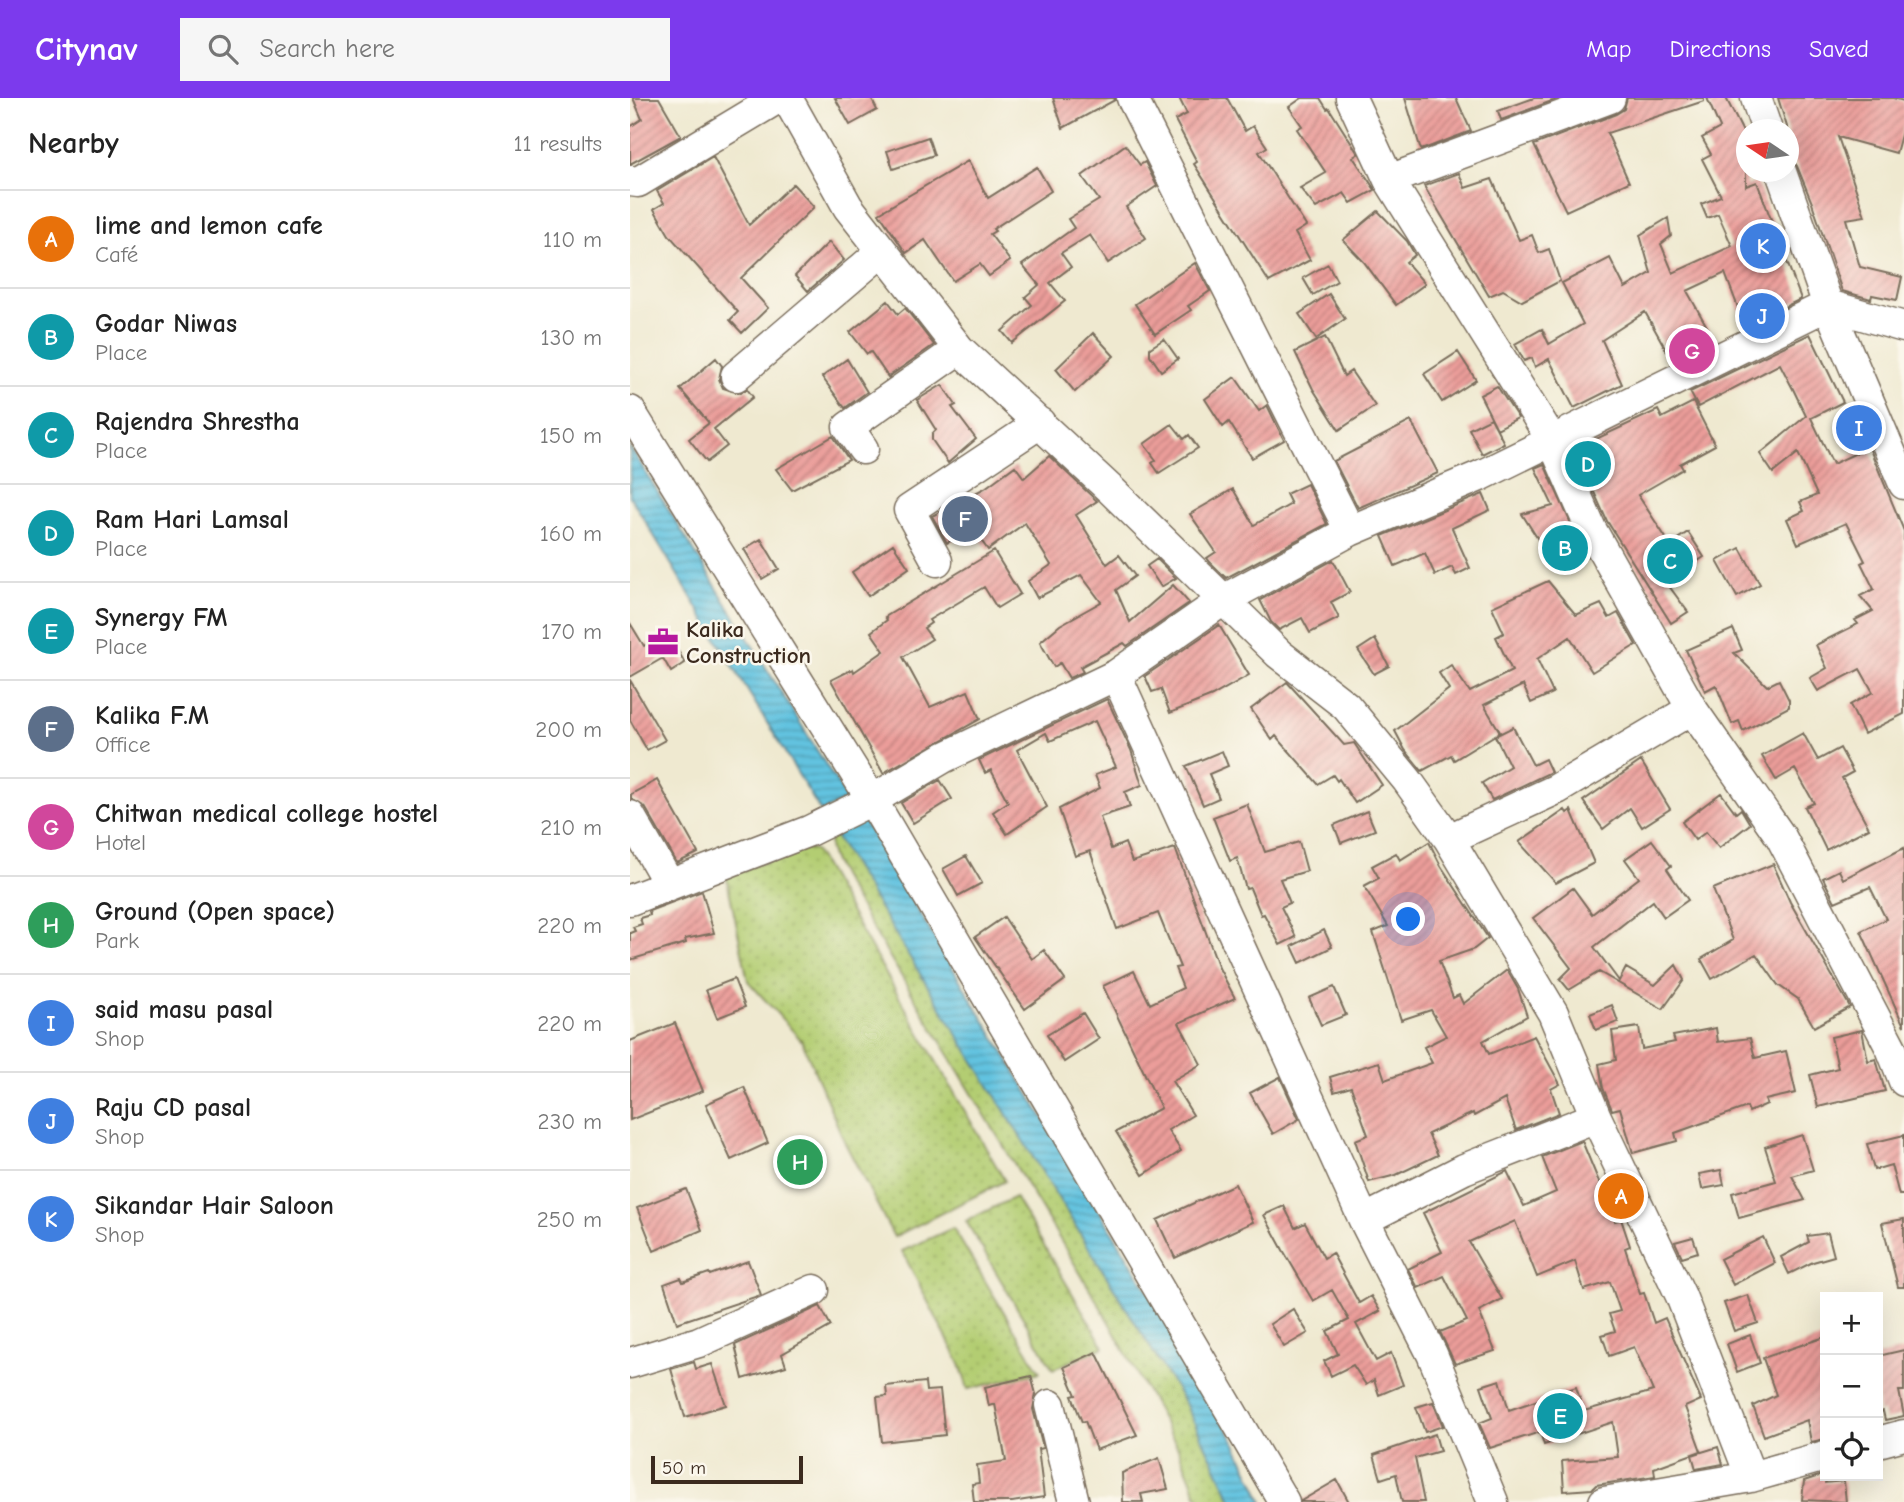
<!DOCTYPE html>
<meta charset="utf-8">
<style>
:root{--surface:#fff;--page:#f6f6f6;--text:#222;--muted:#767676;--line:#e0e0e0;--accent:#7c3aed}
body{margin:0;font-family:"Comic Neue",sans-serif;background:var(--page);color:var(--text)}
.controls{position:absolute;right:21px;bottom:21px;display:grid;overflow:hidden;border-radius:0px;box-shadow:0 7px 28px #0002}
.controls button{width:63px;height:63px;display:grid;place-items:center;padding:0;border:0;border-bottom:2px solid var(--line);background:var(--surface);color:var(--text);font:35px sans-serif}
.compass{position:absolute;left:1106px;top:21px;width:63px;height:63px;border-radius:50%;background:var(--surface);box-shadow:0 7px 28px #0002;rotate:283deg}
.scale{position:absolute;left:21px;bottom:18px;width:152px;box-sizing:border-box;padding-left:7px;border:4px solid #3b2a1e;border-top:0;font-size:19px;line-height:24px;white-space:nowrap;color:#3b2a1e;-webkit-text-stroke:5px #fbf7ec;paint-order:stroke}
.you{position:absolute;left:779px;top:822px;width:24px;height:24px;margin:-18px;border:5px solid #fff;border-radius:50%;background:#1a73e8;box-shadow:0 0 0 10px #1a73e833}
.badge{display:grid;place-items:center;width:46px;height:46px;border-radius:50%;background:var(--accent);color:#fff;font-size:23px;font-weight:700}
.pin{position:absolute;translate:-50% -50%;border:4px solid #fff;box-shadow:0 2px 7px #0006}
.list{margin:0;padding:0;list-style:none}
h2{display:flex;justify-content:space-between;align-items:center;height:91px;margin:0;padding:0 28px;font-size:30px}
h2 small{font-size:23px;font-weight:400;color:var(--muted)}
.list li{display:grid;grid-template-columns:46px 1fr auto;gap:21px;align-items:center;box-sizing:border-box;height:98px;padding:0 28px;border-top:2px solid var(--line)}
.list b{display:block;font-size:26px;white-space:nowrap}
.list p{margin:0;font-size:23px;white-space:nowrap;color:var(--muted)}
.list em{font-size:23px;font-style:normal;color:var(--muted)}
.icon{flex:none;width:38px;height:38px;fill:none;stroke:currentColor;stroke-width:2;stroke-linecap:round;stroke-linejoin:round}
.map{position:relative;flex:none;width:1274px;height:1404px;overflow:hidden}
header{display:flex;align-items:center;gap:42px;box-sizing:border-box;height:98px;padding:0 35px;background:var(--accent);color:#fff}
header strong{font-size:33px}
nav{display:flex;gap:38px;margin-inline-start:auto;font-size:24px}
.search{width:490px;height:63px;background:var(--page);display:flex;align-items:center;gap:18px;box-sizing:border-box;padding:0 24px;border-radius:0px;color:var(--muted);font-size:26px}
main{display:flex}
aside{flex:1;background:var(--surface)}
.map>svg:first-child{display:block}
.grass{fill:url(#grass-dots);stroke:#777c48;stroke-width:2}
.water{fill:url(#water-rules);stroke:#4e767f;stroke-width:2}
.building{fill:url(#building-hatch)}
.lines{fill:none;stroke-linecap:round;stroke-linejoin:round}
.minor-casing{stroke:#7a6d5c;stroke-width:33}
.minor{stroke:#fff;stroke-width:30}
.labels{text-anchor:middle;stroke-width:5;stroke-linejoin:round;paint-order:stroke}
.poi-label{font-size:23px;font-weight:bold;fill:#3b2a1e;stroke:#fbf7ec;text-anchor:start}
</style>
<header>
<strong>Citynav</strong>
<div class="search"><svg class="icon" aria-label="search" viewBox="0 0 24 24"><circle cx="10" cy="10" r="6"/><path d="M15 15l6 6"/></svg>Search here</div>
<nav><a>Map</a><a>Directions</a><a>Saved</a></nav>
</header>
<main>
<aside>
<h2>Nearby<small>11 results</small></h2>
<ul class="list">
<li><span class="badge" style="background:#e8710a">A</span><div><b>lime and lemon cafe</b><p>Café</p></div><em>110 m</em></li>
<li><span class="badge" style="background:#0f9aa8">B</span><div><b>Godar Niwas</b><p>Place</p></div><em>130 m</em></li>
<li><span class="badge" style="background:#0f9aa8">C</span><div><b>Rajendra Shrestha</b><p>Place</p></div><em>150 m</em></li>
<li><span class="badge" style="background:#0f9aa8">D</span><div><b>Ram Hari Lamsal</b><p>Place</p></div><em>160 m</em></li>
<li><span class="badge" style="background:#0f9aa8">E</span><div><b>Synergy FM</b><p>Place</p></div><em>170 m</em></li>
<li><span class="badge" style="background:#5c6f8a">F</span><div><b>Kalika F.M</b><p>Office</p></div><em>200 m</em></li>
<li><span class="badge" style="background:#d1479c">G</span><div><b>Chitwan medical college hostel</b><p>Hotel</p></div><em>210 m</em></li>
<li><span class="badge" style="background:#2e9e5b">H</span><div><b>Ground (Open space)</b><p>Park</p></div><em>220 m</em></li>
<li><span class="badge" style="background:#3f7fe0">I</span><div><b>said masu pasal</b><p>Shop</p></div><em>220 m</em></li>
<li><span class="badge" style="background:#3f7fe0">J</span><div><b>Raju CD pasal</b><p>Shop</p></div><em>230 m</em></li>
<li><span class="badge" style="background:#3f7fe0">K</span><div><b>Sikandar Hair Saloon</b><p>Shop</p></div><em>250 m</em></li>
</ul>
</aside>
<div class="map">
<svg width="1274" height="1404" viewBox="0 0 1274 1404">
<defs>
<pattern id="grass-dots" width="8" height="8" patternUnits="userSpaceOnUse" patternTransform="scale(1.75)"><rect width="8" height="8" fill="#b3cd72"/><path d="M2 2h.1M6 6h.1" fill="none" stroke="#9bb062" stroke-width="1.8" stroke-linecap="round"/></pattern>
<pattern id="water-rules" width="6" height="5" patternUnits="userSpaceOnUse" patternTransform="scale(1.75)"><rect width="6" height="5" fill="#62c3e0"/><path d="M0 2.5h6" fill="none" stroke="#529fb5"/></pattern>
<pattern id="building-hatch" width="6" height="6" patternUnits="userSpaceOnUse" patternTransform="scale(1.75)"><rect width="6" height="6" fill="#eb9d9a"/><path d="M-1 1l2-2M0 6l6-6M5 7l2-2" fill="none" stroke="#c0807d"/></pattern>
</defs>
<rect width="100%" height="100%" fill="#fbf7ec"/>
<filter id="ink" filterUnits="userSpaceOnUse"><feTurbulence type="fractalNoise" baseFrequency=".0143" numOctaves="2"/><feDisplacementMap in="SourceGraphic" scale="14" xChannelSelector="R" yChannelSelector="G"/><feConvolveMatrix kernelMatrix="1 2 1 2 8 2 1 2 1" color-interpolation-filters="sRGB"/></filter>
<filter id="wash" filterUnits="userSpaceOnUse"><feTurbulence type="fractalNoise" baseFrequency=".00686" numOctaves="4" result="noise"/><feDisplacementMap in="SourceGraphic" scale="28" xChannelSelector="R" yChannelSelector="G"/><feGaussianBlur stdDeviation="1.57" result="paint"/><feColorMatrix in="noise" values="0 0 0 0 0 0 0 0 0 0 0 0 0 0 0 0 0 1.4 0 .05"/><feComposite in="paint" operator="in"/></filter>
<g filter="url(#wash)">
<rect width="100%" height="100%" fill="#efe9d0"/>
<path class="grass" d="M203 734 556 1307 603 1404H570L548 1350 470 1208 211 778C205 765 193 748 203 734Z
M177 750 185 753 191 763 375 1083 264 1139 215 1045 172 943 118 883 96 777Z
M385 1099 474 1249 423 1271 336 1123Z
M323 1130 410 1274 338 1291 330 1266 272 1153Z"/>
<path class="water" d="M0 349 217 701 191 714 0 398Z
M233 722 552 1249 605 1344 633 1404H603L556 1307 205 738Z"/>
<g id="blocks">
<path class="building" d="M3 0H29L51 38 0 66V29L12 21Z
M205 0H241L247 12 220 27Z
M423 0H485V2L433 30Z
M549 0H597L615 33 623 28 637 49 629 54 676 128 665 135 680 162 639 184 564 66 567 64 545 22 557 16Z
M672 0H690L697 11 699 10 725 51 728 56 723 59 745 92 721 105 714 95 686 110 670 90 696 75 667 31 672 28 659 9Z
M775 0H826L841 33 791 52Z
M904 0H930L871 22 868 13Z
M997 0H1074V3L977 35 999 84 936 113 904 47 986 16 994 11Z
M1077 0H1096L1116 40V88L1127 84 1171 201 1115 228 1095 175 1057 193 1085 243 1043 264 1015 214 972 242 992 286 944 310 919 261 905 269 902 260 894 263 885 246 912 231 919 246 953 226 932 185 980 160 995 190 1021 175 1010 137 1038 120 1041 138 1031 146 1043 175 1102 148 1088 116 1077 120 1071 106 1091 98 1072 61 1081 56 1072 40 1090 30Z
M1148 0H1263L1274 3V26L1266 55 1208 39 1235 118 1216 121 1230 169 1272 179 1267 202 1242 197 1241 201 1212 193 1182 105 1167 68 1160 59 1158 32Z
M298 39 304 57 263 71 257 53Z
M495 47 510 67 515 64 527 88 496 109 516 140 478 165 460 137 431 155 441 169 420 185 435 203 382 245 372 233 402 207 395 199 409 187 392 167 444 130 438 121 469 102 452 78Z
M83 59 119 127 163 86 184 109 111 180 138 210 112 235 100 222 108 214 39 137 24 111 34 105 27 93Z
M338 63 358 100 407 69 421 93 363 131 365 133 360 136 380 163 359 178 350 166 323 183 295 142 276 155 249 115Z
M829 75 835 90 862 81 889 142 902 137 909 155 919 151 930 183 892 203 873 192 859 198 794 88Z
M748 113 777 143 785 157 776 164 795 186 766 207 734 164 713 142Z
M199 144 214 162 178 193 165 178Z
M565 165 580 193 558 208 561 212 525 236 505 206Z
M698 166 707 183 683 197 673 180Z
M699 196 715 221 686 241 669 216Z
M258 203 268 216 275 210 304 247 258 279 241 254 237 256 220 234Z
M463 235 484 258 445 294 426 271Z
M1180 236 1213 304 1181 320 1203 366 1239 349 1274 433V616L1234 636 1220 607 1243 594 1230 571 1188 593 1180 580 1197 570 1186 547 1228 526 1225 522 1243 513 1230 498 1244 491 1231 465 1235 463 1216 425 1168 446 1157 421 1174 413 1170 404 1187 397 1168 355 1143 375 1130 356 1176 318 1163 291 1150 266 1068 309 1060 294Z
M695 239 714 278 721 273 745 308 709 332 683 291 665 254Z
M534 241 548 261 531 273 520 257V250Z
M828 254 846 282 812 304 794 276Z
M86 260 92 268 89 281 93 290 109 295 117 291 123 299 84 331 97 348 77 364 59 341 79 325 50 291Z
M217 261 237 294 215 310 192 279Z
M605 279 629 313 637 307 654 342 622 360 599 324 593 329 575 301Z
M312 287 326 307 322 309 346 341 318 365 302 342V336L306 332 287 302Z
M867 288 888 320 867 331 850 297Z
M1063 304 1085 347 1050 366 1053 371 1008 397 1040 446 1058 434 1074 459 1036 484 1058 514 1041 525 977 423 946 354 967 344 966 341 1028 312 1032 320Z
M861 320 874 345 852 356 839 331Z
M781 323 808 375 728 410 704 363Z
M542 326 554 341 559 337 568 350 529 375 522 365 526 362 514 346Z
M203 338 219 362 162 392 146 371Z
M419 358 467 403 446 417 477 466 489 457 505 478 486 492 500 524 543 487 559 505 497 548 494 545 450 569 453 574 439 580 430 565 424 569 410 544 430 527 471 504 451 477 407 500 398 483 421 467 395 425 358 452 343 431 317 445 302 418 355 390 385 368 394 380Z
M914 366 953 452 925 468 892 416 923 408 905 370Z
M677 386 697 426 596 480 580 464 577 460 586 454 560 416 603 391 624 427 661 406 656 396Z
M853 396 860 412 822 430 840 470 826 477 822 469 805 477 795 455 765 468 752 438Z
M131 441 149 471 132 481 114 451Z
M263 446 279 470 238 498 222 474Z
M1110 450 1130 486 1107 499 1087 463Z
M364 453 390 496 367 510 354 489 299 522 301 525 294 530 302 541 273 559 300 609 338 593 350 621 253 675 201 582 223 571 224 574 254 553 241 534 257 522 255 519Z
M527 461 546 480 531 489 517 468Z
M703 462 720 494 701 504 709 520 680 535 672 520 649 532 641 524 630 502Z
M918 483 946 517 971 506 979 520 988 515 1006 547 962 574 940 539 907 561 923 595 901 605 893 587 854 607 870 634 824 662 821 657 792 673 775 652 765 633 819 591 809 575 821 567 840 594 882 573 866 539 874 535 862 509Z
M0 525 14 548 37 534 55 565 41 574 33 560 0 579Z
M589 527 619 577 582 598 540 615 531 591 522 594 515 578Z
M1103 531 1112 552 1104 555 1137 588 1149 582 1159 602V609L1113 633 1109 623 1102 626 1086 587 1075 593 1056 552Z
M745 541 759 568 744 576 728 552Z
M0 582 35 642 17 652 0 622Z
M657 584 714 647 724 645 752 687 725 705 709 681 707 683 703 677 688 686 646 638 642 642 621 611Z
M477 601 501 652 512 687 495 694 500 709 470 719 481 751 495 745 502 764 545 750 589 870 605 900 549 925 571 966 542 983 563 1017 538 1032 551 1053 513 1077 486 1034 531 1010 473 888 504 873 520 906 553 890 545 870 550 869 528 815 487 831 460 753 445 758 429 711 470 690 465 677 486 669 465 623 420 643 416 635 387 652 417 709 377 736 363 714 378 704 361 672 355 675 349 662Z
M883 629 903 667 915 661 921 674 862 702 852 685 880 668 865 638Z
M1173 635 1188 662 1210 650 1223 674 1212 680 1239 730 1196 752 1175 709 1184 705 1165 671 1146 682 1132 658Z
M592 653 598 668 579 676 589 700 573 707 556 668Z
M1011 663 1040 711 1012 729 1000 710 973 731 953 703Z
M27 682 68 755 47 765 15 709 1 701V696Z
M310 682 322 701 283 725 271 705Z
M1091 695 1106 715 1111 711 1120 726 1089 750 1076 734 1065 742 1052 724Z
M617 706 635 754 669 744 677 773 650 781 660 805 651 809 666 839 650 847 634 816 631 817 620 790 616 791 607 760 600 763 583 719Z
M935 712 937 715 941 712 964 765 926 785 889 744Z
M737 713 745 732 711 745 704 727Z
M1022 742 1041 768 1037 771 1058 802 1034 819 1023 803 964 849 989 883 996 870 1025 887 1046 867 1054 882 1033 911 969 874 939 892 930 881 941 870 903 820 943 790 962 816 1009 780 995 761Z
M799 744 811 768 858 840 844 851 809 863 823 900 829 897 833 906 877 872 888 891 897 918 853 943 859 956 904 938 930 986 921 991 929 1015 886 1032 875 1001 844 1018 843 1015 798 1036 808 1057 766 1077 739 1084 725 1042 738 1037 721 989 704 994 700 979 749 964 755 982 802 965 794 949 816 938 801 912 771 922 743 834 758 828 734 788 749 780 742 768 766 755 770 762Z
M1274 750V928L1231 833 1256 821 1240 789 1205 804 1193 780 1209 772 1213 781Z
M336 758 352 785 328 798 313 771Z
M1143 766 1160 804 1220 909 1184 929 1168 901 1148 887 1126 856 1082 881 1071 861 1103 842 1083 791Z
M72 793 84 835 55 841 56 845 0 862V835L5 833 3 829 12 826 10 820 20 817 19 813Z
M374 819 402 861 414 852 435 882 395 911 345 839Z
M694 832 702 849 670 865 662 848Z
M104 881 115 909 87 920 76 892Z
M704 889 716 917 691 927 679 900Z
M982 907 988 924 966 932 960 916Z
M453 915 469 941 434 964 417 937Z
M45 925 73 993 0 1022V943Z
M1009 929 1012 951 1045 944 1043 938 1086 930 1088 944 1120 940 1125 960 1156 953 1166 995 1135 1002 1137 1006 1119 1014 1117 1009 1045 1035 1047 1043 1003 1055 990 1010 982 1012 973 990 969 966 986 962 982 933Z
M1232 932 1238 963 1246 961 1255 993 1188 1009 1180 977 1208 970 1201 939Z
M650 979 669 1021 643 1036 620 995Z
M114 989 138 1045 101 1062 76 1006Z
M1172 1037 1183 1072 1162 1078 1175 1102 1109 1120 1102 1095 1146 1083 1135 1049Z
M1274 1037V1097H1269L1261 1067 1244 1072 1237 1046Z
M952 1043 985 1123 991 1121 1000 1148 995 1150 1010 1196 1014 1195 1024 1225 1035 1220 1071 1302 1055 1309 1071 1353 1024 1370 1025 1378 966 1387 962 1391 934 1393 932 1363 988 1359 983 1324 914 1347 910 1334 860 1350 849 1325 862 1320 851 1288 870 1282 879 1312 946 1289 954 1313 1023 1293 1004 1249 979 1258 972 1237 985 1233 979 1216 990 1213 980 1184 954 1192 945 1163 907 1179 885 1123 839 1144 872 1201 849 1213 865 1253 825 1266 810 1234 837 1223 814 1178 788 1190 778 1171 812 1154 793 1115 877 1073 894 1108 926 1094 912 1059Z
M1091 1072 1094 1087 1072 1091 1069 1076Z
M605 1086 623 1124 545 1160 527 1122Z
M56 1091 72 1132 24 1153 7 1110Z
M654 1108 665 1130 675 1125 694 1160 702 1155 729 1205 741 1198 750 1213 726 1226 746 1263 761 1255 773 1287 749 1297 744 1282 736 1287 723 1267 701 1278 694 1263 708 1256 697 1233 719 1222 702 1192 683 1203 653 1152 634 1117Z
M1274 1121V1189H1268L1252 1125Z
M1198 1135 1204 1158 1183 1164 1159 1176 1151 1159 1179 1144 1177 1138Z
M1063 1139 1068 1154 1052 1159 1045 1144Z
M1133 1139 1145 1165 1103 1187 1090 1161Z
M118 1163 131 1197 47 1225 34 1186 51 1180 53 1184 79 1175 80 1177Z
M1118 1197 1128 1225 1104 1233 1094 1205Z
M190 1208 201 1228 152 1256 156 1268 113 1281 105 1247Z
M663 1211 678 1235 654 1249 640 1226Z
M1120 1237 1130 1265 1107 1274 1097 1246Z
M1195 1239V1341L1181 1344 1177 1322 1134 1338 1123 1308 1146 1297 1133 1260Z
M1274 1252V1293H1269L1274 1318 1255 1322 1253 1313 1248 1315V1258Z
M466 1254 507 1337 466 1352 455 1323 452 1324 442 1298 446 1297 434 1269Z
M64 1264 66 1271 82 1266 96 1307 55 1319 41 1271Z
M401 1278 406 1296 403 1311 413 1350 408 1351 414 1399 382 1404H344L342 1386 349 1385 347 1367 376 1363 365 1306 359 1308 355 1289Z
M295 1284 296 1293 310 1292 315 1337 252 1344 247 1299 257 1298 256 1288Z
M803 1304 813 1328 795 1334 786 1309Z
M805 1336 810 1353 785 1360 794 1404H772L766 1376 751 1381 744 1357Z
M1088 1349 1093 1366 1066 1371 1062 1357Z
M529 1360 538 1391 511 1396 513 1404H493L492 1375Z
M1195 1376V1385L1214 1383 1216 1404 1172 1402 1174 1383Z
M707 1382 719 1404H671V1403Z"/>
</g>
</g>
<g filter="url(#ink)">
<use href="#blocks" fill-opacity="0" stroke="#7a6d5c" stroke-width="2"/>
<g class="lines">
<defs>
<path id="minor" d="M157 0 218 109 329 251 481 392 649 556 716 608 777 682 819 741 923 915 966 1019 1051 1198 1121 1379
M502 0 720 433
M721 0 759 82 922 342 961 431 1062 611 1151 739 1261 950 1274 983
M1126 0 1137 32
M1151 74 1198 207 1274 386
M759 82 980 0
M0 83 8 84 148 0
M106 278 251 154
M0 313 242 702 654 1404
M233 351 218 329 329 251
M307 463 279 412 410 325
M486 577 734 1122 802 1256 863 1404
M0 718 39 786
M819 741 927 691 1062 611
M0 802 179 733 242 702 313 660 486 577 595 501 720 433 852 377 1198 207 1274 229
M734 1122 834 1071 966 1019
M0 1265 69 1244 184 1192
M420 1307 444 1404
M1248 1344 1274 1337
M974 1404 1121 1379 1195 1358"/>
</defs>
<use href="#minor" class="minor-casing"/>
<use href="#minor" class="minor"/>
</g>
</g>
<defs>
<symbol id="office-bare" viewBox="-9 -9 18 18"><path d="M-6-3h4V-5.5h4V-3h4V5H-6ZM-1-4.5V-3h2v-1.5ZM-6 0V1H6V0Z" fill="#b5179e" stroke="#fbf7ec" stroke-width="2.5" paint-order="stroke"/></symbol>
</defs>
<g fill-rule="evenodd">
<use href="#office-bare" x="11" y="522" width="44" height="44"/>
</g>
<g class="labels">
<g class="poi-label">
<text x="56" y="539">Kalika<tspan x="56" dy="26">Construction</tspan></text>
</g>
</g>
</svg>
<div class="controls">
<button>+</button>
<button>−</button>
<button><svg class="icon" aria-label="locate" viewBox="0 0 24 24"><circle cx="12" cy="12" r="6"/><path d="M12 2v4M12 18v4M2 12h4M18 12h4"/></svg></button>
</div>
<svg class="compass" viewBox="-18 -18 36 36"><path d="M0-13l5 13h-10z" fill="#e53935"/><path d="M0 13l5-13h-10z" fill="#767676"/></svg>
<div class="scale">50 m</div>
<div class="you"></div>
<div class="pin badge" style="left:991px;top:1098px;background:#e8710a">A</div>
<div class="pin badge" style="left:935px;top:450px;background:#0f9aa8">B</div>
<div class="pin badge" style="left:1040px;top:463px;background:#0f9aa8">C</div>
<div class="pin badge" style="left:958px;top:366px;background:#0f9aa8">D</div>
<div class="pin badge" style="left:930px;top:1318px;background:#0f9aa8">E</div>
<div class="pin badge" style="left:335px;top:421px;background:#5c6f8a">F</div>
<div class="pin badge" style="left:1062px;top:253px;background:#d1479c">G</div>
<div class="pin badge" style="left:170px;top:1064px;background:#2e9e5b">H</div>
<div class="pin badge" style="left:1229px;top:330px;background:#3f7fe0">I</div>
<div class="pin badge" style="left:1132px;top:218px;background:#3f7fe0">J</div>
<div class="pin badge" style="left:1133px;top:148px;background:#3f7fe0">K</div>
</div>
</main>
